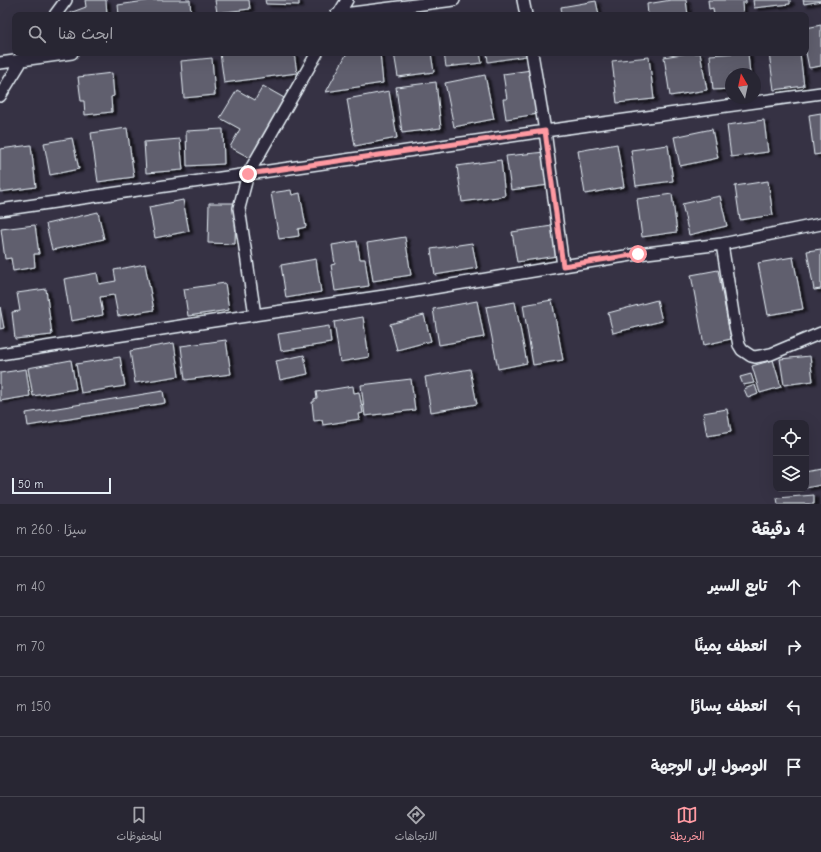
<!DOCTYPE html>
<html lang="ar">
<meta charset="utf-8">
<style>
:root{--surface:#282633;--page:#302e3b;--text:#f1f3f6;--muted:#a5a5ac;--line:#44434e;--accent:#ff9aa2}
body{margin:0;font-family:"Comic Neue","Playpen Sans Arabic",sans-serif;background:var(--page);color:var(--text);direction:rtl}
.controls{position:absolute;right:12px;bottom:12px;display:grid;overflow:hidden;border-radius:8px;box-shadow:0 4px 16px #0002}
.controls button{width:36px;height:36px;display:grid;place-items:center;padding:0;border:0;border-bottom:1px solid var(--line);background:var(--surface);color:var(--text);font:20px sans-serif}
.compass{position:absolute;left:725px;top:68px;width:36px;height:36px;border-radius:50%;background:var(--surface);box-shadow:0 4px 16px #0002;rotate:351deg}
.scale{position:absolute;left:12px;bottom:10px;width:99px;box-sizing:border-box;padding-left:4px;border:2px solid #e8f1f8;border-top:0;font-size:11px;line-height:14px;white-space:nowrap;color:#e8f1f8;-webkit-text-stroke:3px #2f2a3d;paint-order:stroke}
.stop{position:absolute;width:12px;height:12px;margin:-9px;border:3px solid #ff9aa2;border-radius:50%;background:#fff}
.stop.end{background:#ff9aa2;border-color:#fff;box-shadow:0 1px 4px #0008}
.list{margin:0;padding:0;list-style:none}
h2{display:flex;justify-content:space-between;align-items:center;height:52px;margin:0;padding:0 16px;font-size:17px}
h2 small{font-size:13px;font-weight:400;color:var(--muted)}
.list li{display:grid;grid-template-columns:26px 1fr auto;gap:12px;align-items:center;box-sizing:border-box;height:60px;padding:0 16px;border-top:1px solid var(--line)}
.list b{display:block;font-size:15px;white-space:nowrap}
.list em{font-size:13px;font-style:normal;color:var(--muted)}
.icon{flex:none;width:22px;height:22px;fill:none;stroke:currentColor;stroke-width:2;stroke-linecap:round;stroke-linejoin:round}
.map{position:relative;flex:none;width:821px;height:504px;overflow:hidden;direction:ltr}
.search{position:absolute;background:var(--surface);box-shadow:0 4px 16px #0002;left:12px;right:12px;top:12px;height:44px;display:flex;align-items:center;gap:10px;box-sizing:border-box;padding:0 14px;border-radius:8px;color:var(--muted);font-size:15px}
.sheet{height:292px;background:var(--surface)}
nav{display:flex;justify-content:space-around;align-items:center;box-sizing:border-box;height:56px;border-top:1px solid var(--line);background:var(--surface);font-size:11px;color:var(--muted)}
nav a{display:grid;justify-items:center;gap:2px}
nav .on{color:var(--accent)}
.map>svg:first-child{display:block}
.building{fill:#605e6e;stroke:#e8f1f8;filter:url(#shadow)}
.lines{fill:none;stroke-linecap:round;stroke-linejoin:round}
.minor-casing{stroke:#e8f1f8;stroke-width:14}
.minor{stroke:#2f2a3d;stroke-width:11}
.route{stroke:#ff9aa2;stroke-width:5}
</style>
<div class="map">
<svg width="821" height="504" viewBox="0 0 821 504">
<defs>
<filter id="shadow"><feDropShadow dx="4" dy="2.5" stdDeviation="1" flood-color="#0009"/></filter>
</defs>
<rect width="100%" height="100%" fill="#363244"/>
<filter id="ink" filterUnits="userSpaceOnUse"><feTurbulence type="fractalNoise" baseFrequency=".025" numOctaves="2"/><feDisplacementMap in="SourceGraphic" scale="8" xChannelSelector="R" yChannelSelector="G"/><feConvolveMatrix kernelMatrix="1 2 1 2 8 2 1 2 1" color-interpolation-filters="sRGB"/></filter>
<g filter="url(#ink)">
<path class="building" d="M85 0H106L107 15H68L67 14 86 7Z
M152 0H190L191 15H119L118 5Z
M215 0H249L250 9 217 13Z
M265 0H299V5L266 4Z
M671 0H686L688 15H648L647 4Z
M708 0H746V3H742L743 15H714L713 8 709 9Z
M753 0H790V4L754 8Z
M803 0H821V1L804 4Z
M596 1 599 15H562L561 7Z
M821 25V66L809 68 806 53V28Z
M220 53H294L297 73 224 83Z
M347 53H380L383 83 326 92Z
M394 53H431L434 72 398 77Z
M444 53H480L482 63 446 67Z
M487 53H526V56L488 62Z
M688 53H700L707 90 670 96 664 57Z
M736 53H748L750 74H731V89L713 90 710 55Z
M769 53H800L804 86 774 90Z
M649 57 654 99 617 103 612 61Z
M212 58 215 95 184 98 181 61Z
M531 70 538 114 506 119 503 99H507L503 74Z
M112 73 114 96 111 97 112 112 85 115 84 101H81L78 77Z
M485 75 494 119 454 127 445 83Z
M436 82 441 128 402 133 396 87Z
M263 86 286 99 252 159 230 147 240 129 220 118 237 90 255 100Z
M389 91 397 138 355 146 347 99Z
M821 113V154L814 155 809 115Z
M764 120 768 152 731 157 727 125Z
M127 128 134 177 98 182 91 133Z
M223 129 224 164 187 166 186 131Z
M712 129 718 158 680 166 674 137Z
M72 138 79 169 50 175 44 143Z
M180 139 183 170 146 173 144 142Z
M617 144 624 187 585 194 578 151Z
M31 145 36 187 0 192V149Z
M668 145 673 181 636 186 631 150Z
M545 152 549 185 511 190 506 156Z
M501 160 505 196 462 202 457 166Z
M768 181 773 215 740 220 735 186Z
M291 190 292 195 300 193 306 227 298 229 299 236 279 239 271 193Z
M672 194 677 232 642 237 637 199Z
M720 196 727 226 689 235 682 204Z
M183 200 189 231 155 238 149 207Z
M209 203H236L235 244 208 243Z
M98 212 104 239 52 250 46 224Z
M35 225 39 254H34L35 267 13 271 11 258 5 259 1 229Z
M552 226 557 256 517 262 512 232Z
M405 237 411 275 373 281 367 243Z
M357 241 360 259H365L369 286 335 291 331 265 335 264 332 245Z
M472 243 477 268 435 275 431 249Z
M821 249V289L814 290 807 251Z
M793 257 803 309 768 315 758 263Z
M316 259 321 292 286 298 281 265Z
M145 264 154 310 118 316 114 295 100 297 103 315 71 321 64 279 97 273 99 284 116 281 114 270Z
M718 270 731 339 704 345 691 275Z
M225 283 229 310 188 316 184 289Z
M46 289 52 335 15 339 12 312 20 311 17 293Z
M552 300 563 360 533 365 523 305Z
M657 300 662 321 613 333 608 313Z
M477 301 484 337 439 345 433 309Z
M515 302 527 363 498 369 486 307Z
M0 307 4 328 0 329Z
M424 315 431 341 397 350 390 324Z
M363 317 369 357 340 362 334 322Z
M329 326 331 343 281 351 278 334Z
M226 340 231 374 185 380 181 346Z
M174 343 179 376 135 383 130 351Z
M304 355 308 374 280 380 276 361Z
M810 356 813 381 784 385 780 359Z
M120 357 125 386 81 393 76 364Z
M71 360 76 389 33 396 28 368Z
M773 360 781 387 760 393 752 366Z
M26 369 30 396 0 401V373Z
M470 369 477 404 431 412 425 377Z
M751 374 754 383 743 385 740 377Z
M411 379 415 410 365 416 361 385Z
M755 385 758 394 748 398 744 389Z
M353 386 354 393 359 392 363 413 359 414 360 419 323 425 322 420 314 421 312 402H314V399L317 398 316 392Z
M163 391 165 403 28 426 26 413Z
M727 409 731 432 707 436 703 413Z
M821 469V485L806 488V472Z
M814 495V504H778L777 498Z"/>
<g class="lines">
<defs>
<path id="minor" d="M523 0 526 15
M55 15 66 0
M336 15 454 0
M338 15 347 0
M532 53 545 131 563 266
M0 63 72 53
M0 96 24 57
M0 210 545 131 821 93
M722 244 735 326 739 345 742 350 751 356 755 357 771 354 821 333
M255 315 239 208 248 174 317 53
M0 354 213 321 398 294 563 266 638 254 722 244 821 224"/>
</defs>
<use href="#minor" class="minor-casing"/>
<use href="#minor" class="minor"/>
</g>
</g>
<g class="lines" filter="url(#ink)">
<path class="route" d="M248 174 545 131 563 266 638 254"/>
</g>
</svg>
<div class="controls">
<button><svg class="icon" aria-label="locate" viewBox="0 0 24 24"><circle cx="12" cy="12" r="6"/><path d="M12 2v4M12 18v4M2 12h4M18 12h4"/></svg></button>
<button><svg class="icon" aria-label="layers" viewBox="0 0 24 24"><path d="M12 4l9 5-9 5-9-5zM3 14l9 5 9-5"/></svg></button>
</div>
<svg class="compass" viewBox="-18 -18 36 36"><path d="M0-13l5 13h-10z" fill="#e53935"/><path d="M0 13l5-13h-10z" fill="#a5a5ac"/></svg>
<div class="scale">50 m</div>
<div class="stop" style="left:638px;top:254px"></div>
<div class="stop end" style="left:248px;top:174px"></div>
<div class="search"><svg class="icon" aria-label="search" viewBox="0 0 24 24"><circle cx="10" cy="10" r="6"/><path d="M15 15l6 6"/></svg>ابحث هنا</div>
</div>
<section class="sheet">
<h2>4 دقيقة<small>سيرًا · 260 m</small></h2>
<ul class="list">
<li><svg class="icon" aria-label="ahead" viewBox="0 0 24 24"><path d="M12 20V5M6 11l6-6 6 6"/></svg><div><b>تابع السير</b></div><em>40 m</em></li>
<li><svg class="icon" aria-label="right" viewBox="0 0 24 24"><path d="M7 20v-9h11M14 6l5 5-5 5"/></svg><div><b>انعطف يمينًا</b></div><em>70 m</em></li>
<li><svg class="icon" aria-label="left" viewBox="0 0 24 24"><path d="M17 20v-9H6M10 6l-5 5 5 5"/></svg><div><b>انعطف يسارًا</b></div><em>150 m</em></li>
<li><svg class="icon" aria-label="arrive" viewBox="0 0 24 24"><path d="M6 21V4h12l-3 4 3 4H6"/></svg><div><b>الوصول إلى الوجهة</b></div></li>
</ul>
</section>
<nav>
<a class="on"><svg class="icon" aria-label="map" viewBox="0 0 24 24"><path d="M3 6l6-2 6 2 6-2v14l-6 2-6-2-6 2zM9 4v14M15 6v14"/></svg>الخريطة</a>
<a><svg class="icon" aria-label="directions" viewBox="0 0 24 24"><path d="M12 3l9 9-9 9-9-9zM9 14v-3h6M13 9l2 2-2 2"/></svg>الاتجاهات</a>
<a><svg class="icon" aria-label="saved" viewBox="0 0 24 24"><path d="M7 4h10v16l-5-4-5 4z"/></svg>المحفوظات</a>
</nav>
